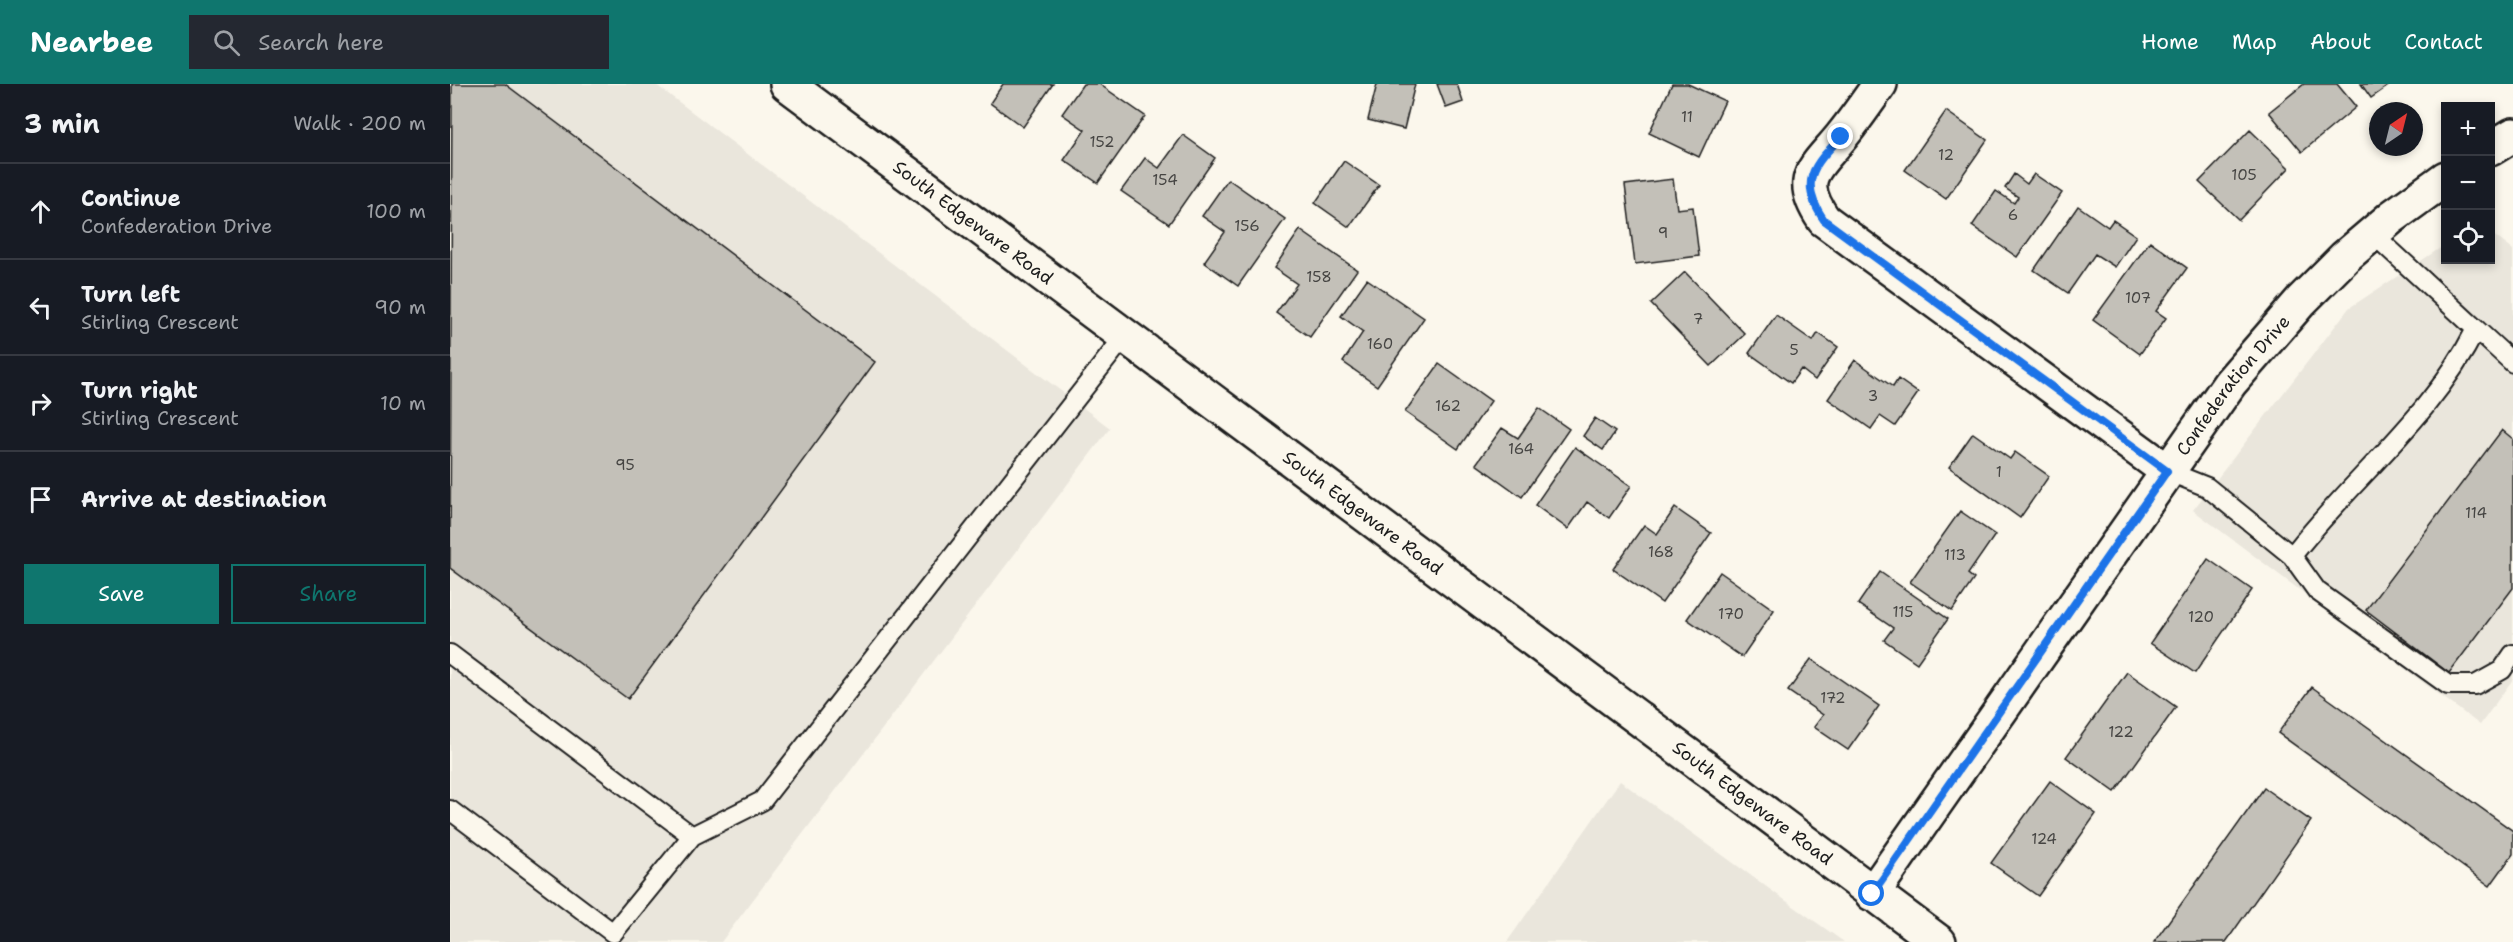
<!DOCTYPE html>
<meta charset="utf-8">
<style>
:root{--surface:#171b24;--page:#242831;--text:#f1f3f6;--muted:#9ea1a6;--line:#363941;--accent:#0f766e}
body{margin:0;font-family:"Shantell Sans",sans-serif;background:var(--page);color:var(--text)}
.controls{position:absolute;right:18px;top:18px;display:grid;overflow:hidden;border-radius:0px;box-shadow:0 3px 9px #0003}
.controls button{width:54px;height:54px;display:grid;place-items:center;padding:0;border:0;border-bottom:2px solid var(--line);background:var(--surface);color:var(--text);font:30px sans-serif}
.compass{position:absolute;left:1919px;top:18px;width:54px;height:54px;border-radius:50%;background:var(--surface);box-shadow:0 3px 9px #0003;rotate:35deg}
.stop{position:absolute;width:18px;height:18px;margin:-14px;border:4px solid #1a73e8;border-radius:50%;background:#fff}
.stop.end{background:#1a73e8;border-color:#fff;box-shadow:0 2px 6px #0008}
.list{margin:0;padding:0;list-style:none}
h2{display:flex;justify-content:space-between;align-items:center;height:78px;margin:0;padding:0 24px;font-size:26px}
h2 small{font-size:20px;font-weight:400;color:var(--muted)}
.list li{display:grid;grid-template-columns:39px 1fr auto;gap:18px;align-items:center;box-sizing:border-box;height:96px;padding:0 24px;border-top:2px solid var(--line)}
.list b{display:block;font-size:22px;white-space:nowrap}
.list p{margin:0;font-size:20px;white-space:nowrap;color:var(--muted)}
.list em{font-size:20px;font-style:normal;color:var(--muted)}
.actions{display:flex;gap:12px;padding:18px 24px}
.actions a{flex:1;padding:14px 0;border:2px solid var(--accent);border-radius:0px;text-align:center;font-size:21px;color:var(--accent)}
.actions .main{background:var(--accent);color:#fff}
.icon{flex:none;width:33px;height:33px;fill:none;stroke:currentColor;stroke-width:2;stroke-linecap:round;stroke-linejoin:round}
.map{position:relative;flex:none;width:2063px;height:858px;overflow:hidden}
header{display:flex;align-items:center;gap:36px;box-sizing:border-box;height:84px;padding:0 30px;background:var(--accent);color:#fff}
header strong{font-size:28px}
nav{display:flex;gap:33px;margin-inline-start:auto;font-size:21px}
.search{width:420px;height:54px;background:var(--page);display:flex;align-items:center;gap:15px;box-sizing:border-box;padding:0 21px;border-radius:0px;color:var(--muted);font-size:22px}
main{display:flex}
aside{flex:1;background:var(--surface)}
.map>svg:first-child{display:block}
.built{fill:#eae6dc}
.building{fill:#c3c0b8;stroke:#1c1c1c;stroke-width:1.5}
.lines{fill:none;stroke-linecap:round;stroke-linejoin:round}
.service-casing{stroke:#1c1c1c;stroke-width:22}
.minor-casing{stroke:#1c1c1c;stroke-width:38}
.secondary-casing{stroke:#1c1c1c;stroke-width:38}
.service{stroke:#fbf7ec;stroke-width:18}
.minor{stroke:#fbf7ec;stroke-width:33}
.secondary{stroke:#fbf7ec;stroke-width:33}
.route{stroke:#1a73e8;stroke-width:8}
.labels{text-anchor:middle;stroke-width:4.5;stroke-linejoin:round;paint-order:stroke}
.number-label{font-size:15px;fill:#464543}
.street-label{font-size:18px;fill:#1c1c1c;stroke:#fbf7ec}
</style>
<header>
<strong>Nearbee</strong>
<div class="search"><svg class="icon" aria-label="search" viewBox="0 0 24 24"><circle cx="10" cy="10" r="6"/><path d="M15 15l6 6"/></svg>Search here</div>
<nav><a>Home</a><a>Map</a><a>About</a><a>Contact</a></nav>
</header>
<main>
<aside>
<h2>3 min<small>Walk · 200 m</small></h2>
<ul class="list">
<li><svg class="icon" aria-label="ahead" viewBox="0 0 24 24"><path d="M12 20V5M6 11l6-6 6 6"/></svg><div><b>Continue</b><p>Confederation Drive</p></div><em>100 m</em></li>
<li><svg class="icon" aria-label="left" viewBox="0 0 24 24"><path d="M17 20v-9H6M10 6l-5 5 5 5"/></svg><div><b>Turn left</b><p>Stirling Crescent</p></div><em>90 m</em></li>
<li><svg class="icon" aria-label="right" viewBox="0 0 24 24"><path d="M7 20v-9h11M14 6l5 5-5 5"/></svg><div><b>Turn right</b><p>Stirling Crescent</p></div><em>10 m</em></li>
<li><svg class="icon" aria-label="arrive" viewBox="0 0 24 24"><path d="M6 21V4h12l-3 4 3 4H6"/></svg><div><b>Arrive at destination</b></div></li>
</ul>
<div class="actions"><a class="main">Save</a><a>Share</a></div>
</aside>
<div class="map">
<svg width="2063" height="858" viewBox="0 0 2063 858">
<rect width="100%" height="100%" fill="#fbf7ec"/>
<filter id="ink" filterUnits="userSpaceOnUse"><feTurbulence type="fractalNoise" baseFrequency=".0167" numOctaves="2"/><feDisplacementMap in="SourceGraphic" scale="12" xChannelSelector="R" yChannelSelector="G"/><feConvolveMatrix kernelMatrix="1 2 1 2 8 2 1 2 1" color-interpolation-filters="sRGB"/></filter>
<g filter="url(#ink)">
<path class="built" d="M0 0H205L660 344 271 858H0Z
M2041 149 2063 166V595L2030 641 1743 426 1899 224 1995 161 1996 176H2040Z
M1170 697 1325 809 1394 858H1057Z"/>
<path class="building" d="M2 0H55L425 278 178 615 0 484Z
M553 0H603L573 43 540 19Z
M633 0H649L695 32 648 99 614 76 635 46 612 30Z
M927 0H965L954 45 918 36Z
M987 0H1007L1013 18 996 24Z
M1222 0H1238L1275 17 1249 73 1199 49Z
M1854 0H1887L1906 23 1852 68 1819 28Z
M1911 0H1941L1921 14Z
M1496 27 1537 56 1496 115 1455 86Z
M1800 46 1839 84 1789 136 1749 98Z
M733 51 765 74 719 140 671 107 695 74 709 84Z
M894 77 929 101 899 143 865 119Z
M1564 90 1577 100 1584 90 1612 109 1567 173 1522 142 1546 107 1564 119 1568 113 1555 104Z
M778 95 835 135 788 202 754 178 775 148 752 132Z
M1223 95 1227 125 1243 123 1249 172 1185 180 1175 101Z
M1628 122 1658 143 1663 136 1686 152 1665 183 1645 170 1618 209 1584 186Z
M850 146 907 186 860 253 826 229 847 200 824 184Z
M1700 157 1737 184 1706 227 1716 234 1690 270 1643 236Z
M1235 188 1295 250 1261 282 1201 220Z
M917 195 974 234 927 302 893 278 913 248 891 232Z
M1326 231 1363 257 1368 249 1388 263 1365 296 1351 285 1341 299 1299 269Z
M1405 276 1443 303 1448 295 1468 309 1445 342 1430 332 1421 345 1378 315Z
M989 280 1041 317 1008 365 955 328Z
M1089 324 1119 345 1072 413 1026 380 1052 344 1068 354Z
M1145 334 1165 348 1153 366 1133 352Z
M2052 346 2063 355V504L1999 589 1916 526Z
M1523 349 1560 375 1565 368 1599 392 1570 434 1499 383Z
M1125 363 1181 402 1159 434 1137 418 1118 445 1085 421Z
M1225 424 1261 449 1212 519 1163 485 1194 441 1207 450Z
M1510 427 1545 451 1518 490 1524 495 1502 527 1460 498Z
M1758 475 1802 506 1745 589 1700 559Z
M1270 488 1324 526 1292 573 1237 535Z
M1430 488 1498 535 1467 579 1434 556 1443 544 1408 520Z
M1361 575 1429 622 1398 666 1364 643 1373 631 1338 607Z
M1677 588 1726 623 1665 708 1616 673Z
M1862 603 2063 747V770L2040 802 1828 649Z
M1600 697 1646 730 1588 812 1541 779Z
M1814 704 1861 737 1776 858H1704Z"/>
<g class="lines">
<defs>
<path id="service" d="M2026 245 2063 279
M1717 387 1757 403 1842 472C1902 394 1981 335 2026 245L1923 150
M1842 472 1867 507 1998 601H2025L2052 586 2063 570
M0 570 242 752 163 849 0 726
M242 752 312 717 674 253"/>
<g id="minor">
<path d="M1430 0C1417 18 1405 36 1391 53 1365 85 1345 94 1374 136L1717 387"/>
<path d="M2040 65 2063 51"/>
<path id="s1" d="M1422 810 1780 299 1851 217 1895 173 1942 133 1996 94"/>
</g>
<g id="secondary">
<path id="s2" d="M337 0 1489 858"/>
</g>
</defs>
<use href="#service" class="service-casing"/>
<use href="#minor" class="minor-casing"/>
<use href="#secondary" class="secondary-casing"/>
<use href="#service" class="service"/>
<use href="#minor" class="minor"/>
<use href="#secondary" class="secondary"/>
</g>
</g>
<g class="lines" filter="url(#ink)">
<path class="route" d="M1391 53C1363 82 1348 98 1374 136L1717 387 1422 810"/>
</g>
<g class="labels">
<g class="number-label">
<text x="1237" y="38">11</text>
<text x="652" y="63">152</text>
<text x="1496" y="76">12</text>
<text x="1794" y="96">105</text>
<text x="715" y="101">154</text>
<text x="1563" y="136">6</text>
<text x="797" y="147">156</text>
<text x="1213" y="154">9</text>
<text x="869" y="198">158</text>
<text x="1688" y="219">107</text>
<text x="1248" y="240">7</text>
<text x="930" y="265">160</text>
<text x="1344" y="271">5</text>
<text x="1423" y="317">3</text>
<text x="998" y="327">162</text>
<text x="1071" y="370">164</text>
<text x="175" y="386">95</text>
<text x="1549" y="393">1</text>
<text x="2026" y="434">114</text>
<text x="1211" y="473">168</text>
<text x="1505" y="476">113</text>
<text x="1453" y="533">115</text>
<text x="1281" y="535">170</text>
<text x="1751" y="538">120</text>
<text x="1383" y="619">172</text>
<text x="1671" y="653">122</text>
<text x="1594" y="760">124</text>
</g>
<g class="street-label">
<text dy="6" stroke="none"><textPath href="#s2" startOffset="232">South Edgeware Road</textPath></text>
<text dy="6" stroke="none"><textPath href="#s1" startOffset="624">Confederation Drive</textPath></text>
<text dy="6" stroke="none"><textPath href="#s2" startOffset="718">South Edgeware Road</textPath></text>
<text dy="6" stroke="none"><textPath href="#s2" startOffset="1204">South Edgeware Road</textPath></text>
</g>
</g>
</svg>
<div class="controls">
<button>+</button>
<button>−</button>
<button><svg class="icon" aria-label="locate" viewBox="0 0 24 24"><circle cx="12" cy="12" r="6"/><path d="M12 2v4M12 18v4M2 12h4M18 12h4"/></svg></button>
</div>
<svg class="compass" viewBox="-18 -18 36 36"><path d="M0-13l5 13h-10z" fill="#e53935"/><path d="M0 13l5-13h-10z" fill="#9ea1a6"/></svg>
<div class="stop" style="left:1422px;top:810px"></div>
<div class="stop end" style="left:1391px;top:53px"></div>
</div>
</main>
